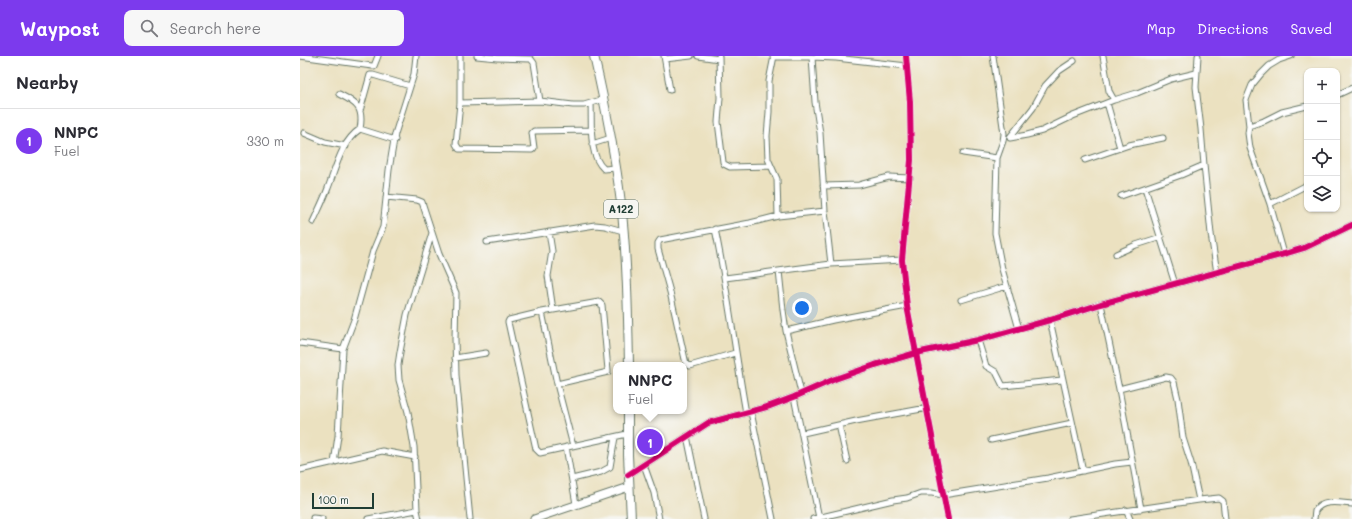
<!DOCTYPE html>
<meta charset="utf-8">
<style>
:root{--surface:#fff;--page:#f7f7f7;--text:#2b2b33;--muted:#7c7c81;--line:#e1e1e2;--accent:#7c3aed}
body{margin:0;font-family:Mali,sans-serif;background:var(--page);color:var(--text)}
.controls{position:absolute;right:12px;top:12px;display:grid;overflow:hidden;border-radius:8px;box-shadow:0 1px 3px #0004}
.controls button{width:36px;height:36px;display:grid;place-items:center;padding:0;border:0;border-bottom:1px solid var(--line);background:var(--surface);color:var(--text);font:20px sans-serif}
.scale{position:absolute;left:12px;bottom:10px;width:62px;box-sizing:border-box;padding-left:4px;border:2px solid #1f3d34;border-top:0;font-size:11px;line-height:14px;white-space:nowrap;color:#1f3d34;-webkit-text-stroke:3px #f6f6f2;paint-order:stroke}
.you{position:absolute;left:502px;top:252px;width:14px;height:14px;margin:-10px;border:3px solid #fff;border-radius:50%;background:#1a73e8;box-shadow:0 0 0 6px #1a73e833}
.badge{display:grid;place-items:center;width:26px;height:26px;border-radius:50%;background:var(--accent);color:#fff;font-size:13px;font-weight:700}
.pin{position:absolute;translate:-50% -50%;border:2px solid #fff;box-shadow:0 1px 4px #0006}
.popup{position:absolute;left:313px;top:306px;width:74px;height:52px;box-sizing:border-box;display:grid;place-content:center;border-radius:8px;background:var(--surface);filter:drop-shadow(0 1px 3px #0005);font-size:13px;white-space:nowrap;color:var(--muted)}
.popup b{font-size:15px;color:var(--text)}
.popup::after{content:'';position:absolute;left:50%;top:100%;margin-left:-8px;border:8px solid transparent;border-top-color:var(--surface)}
.list{margin:0;padding:0;list-style:none}
h2{display:flex;justify-content:space-between;align-items:center;height:52px;margin:0;padding:0 16px;font-size:17px}
h2 small{font-size:13px;font-weight:400;color:var(--muted)}
.list li{display:grid;grid-template-columns:26px 1fr auto;gap:12px;align-items:center;box-sizing:border-box;height:64px;padding:0 16px;border-top:1px solid var(--line)}
.list b{display:block;font-size:15px;white-space:nowrap}
.list p{margin:0;font-size:13px;white-space:nowrap;color:var(--muted)}
.list em{font-size:13px;font-style:normal;color:var(--muted)}
.icon{flex:none;width:22px;height:22px;fill:none;stroke:currentColor;stroke-width:2;stroke-linecap:round;stroke-linejoin:round}
.map{position:relative;flex:none;width:1052px;height:463px;overflow:hidden}
header{display:flex;align-items:center;gap:24px;box-sizing:border-box;height:56px;padding:0 20px;background:var(--accent);color:#fff}
header strong{font-size:19px}
nav{display:flex;gap:22px;margin-inline-start:auto;font-size:14px}
.search{width:280px;height:36px;background:var(--page);display:flex;align-items:center;gap:10px;box-sizing:border-box;padding:0 14px;border-radius:8px;color:var(--muted);font-size:15px}
main{display:flex}
aside{flex:1;background:var(--surface)}
.map>svg:first-child{display:block}
.lines{fill:none;stroke-linecap:round;stroke-linejoin:round}
.minor-casing{stroke:#667665;stroke-width:7}
.tertiary-casing{stroke:#667665;stroke-width:8}
.secondary-casing{stroke:#667665;stroke-width:9}
.trunk-casing{stroke:#667665;stroke-width:10}
.minor{stroke:#fff;stroke-width:5}
.tertiary{stroke:#fff;stroke-width:6}
.secondary{stroke:#fff;stroke-width:7}
.trunk{stroke:#fff;stroke-width:8}
.cycleway-casing{stroke:#f6f6f2;stroke-width:8}
.cycleway{stroke:#d6006c;stroke-width:6}
.labels{text-anchor:middle;stroke-width:3;stroke-linejoin:round;paint-order:stroke}
.shield{fill:#f6f6f2;stroke:#60746d;stroke-width:1}
.shield-label{font-size:11px;font-weight:bold;fill:#1f3d34}
</style>
<header>
<strong>Waypost</strong>
<div class="search"><svg class="icon" aria-label="search" viewBox="0 0 24 24"><circle cx="10" cy="10" r="6"/><path d="M15 15l6 6"/></svg>Search here</div>
<nav><a>Map</a><a>Directions</a><a>Saved</a></nav>
</header>
<main>
<aside>
<h2>Nearby<small></small></h2>
<ul class="list">
<li><span class="badge">1</span><div><b>NNPC</b><p>Fuel</p></div><em>330 m</em></li>
</ul>
</aside>
<div class="map">
<svg width="1052" height="463" viewBox="0 0 1052 463">
<rect width="100%" height="100%" fill="#f6f6f2"/>
<filter id="ink" filterUnits="userSpaceOnUse"><feTurbulence type="fractalNoise" baseFrequency=".025" numOctaves="2"/><feDisplacementMap in="SourceGraphic" scale="8" xChannelSelector="R" yChannelSelector="G"/><feConvolveMatrix kernelMatrix="1 2 1 2 8 2 1 2 1" color-interpolation-filters="sRGB"/></filter>
<filter id="wash" filterUnits="userSpaceOnUse"><feTurbulence type="fractalNoise" baseFrequency=".012" numOctaves="4" result="noise"/><feDisplacementMap in="SourceGraphic" scale="16" xChannelSelector="R" yChannelSelector="G"/><feGaussianBlur stdDeviation="0.9" result="paint"/><feColorMatrix in="noise" values="0 0 0 0 0 0 0 0 0 0 0 0 0 0 0 0 0 1.4 0 .05"/><feComposite in="paint" operator="in"/></filter>
<g filter="url(#wash)">
<rect width="100%" height="100%" fill="#ebe1c0"/>
</g>
<g filter="url(#ink)">
<g class="lines">
<defs>
<path id="minor" d="M0 0 72 10H74L78 0
M160 0V47L156 88 159 93 232 94 234 92 232 77 234 75 292 74
M177 0 197 2 231 3 234 7 240 45
M364 0 370 34
M398 0 419 3
M419 0 420 42 418 66 423 106 424 108 430 111 471 110
M474 0 469 25V56L467 80 468 103 477 123 478 160
M606 0 610 46 611 104 602 204 607 250 648 463
M693 0 704 78 703 85 697 102 695 177 702 213 719 273
M803 0 809 35 814 44
M898 0 896 31 901 73 904 109 911 178 917 217
M473 1H512L536 2 607 10
M512 1 515 46 520 77 525 155 531 208
M365 3 391 0
M39 38C57 47 64 52 60 73
M1037 39 1052 32
M160 47 240 45 273 49H284L304 43
M291 47C292 67 288 99 304 113L316 112
M807 47 820 92
M60 55 70 19H73L110 30
M949 70 964 65 982 56 1007 50
M4 77 25 86 46 90
M710 81 733 52 745 30 759 15 774 5
M710 82 727 79 742 75 773 60 814 44 837 37 871 23 896 17
M292 88 311 82
M663 97 697 102
M785 104 829 89 863 82
M523 130 559 129 589 121 610 122
M845 132 875 228
M821 140 881 119 904 109
M86 141 117 144 122 146 139 198 156 237 155 283 156 319 170 463
M970 148 1007 129
M13 166C18 155 24 143 28 132 36 112 41 86 60 73L95 84
M415 173C428 234 435 296 446 357
M249 176 252 195 248 220 253 254
M187 186 295 169 305 170 323 175
M816 198 836 189 861 181
M984 198 970 148 950 92 948 77 949 70 946 44 952 29 961 18 969 10 979 4 991 0
M479 215 483 254 486 275 501 337
M425 222 531 208 602 204
M661 244 707 230
M801 248 819 333 841 453
M242 256 257 328 273 390
M750 264 783 415
M486 275 533 264 607 250
M678 284 686 310 696 316 703 330 762 324
M0 287 43 293
M435 297 390 310 386 308 370 236 358 193V187L360 184 450 167 478 160 525 155
M155 302 186 297
M257 328 308 316V314L302 249 299 246 242 256 209 264 208 266 236 393 240 397 327 378
M819 333 866 321 871 322 874 326 878 343 883 382 891 407 899 444
M494 341 519 462
M451 356 473 463
M539 369 547 405
M503 377 556 365 627 352
M387 380 404 463
M691 384 772 367
M266 391 276 448
M34 407 38 380 43 293 54 264 73 195 83 171 89 114 95 78 114 18 116 0
M344 409 354 437 359 463
M0 414 82 395 115 401
M272 423 301 416 310 411 315 381
M826 454 830 463
M13 462 22 463
M68 463 117 454
M119 463 117 454 114 391 108 356 99 324 98 309 100 296 107 259 132 177
M513 463 593 444 607 442 621 437H632L643 439 748 422 815 408 832 406
M770 463 899 444 919 442 923 445 925 463
M1014 463 1015 455C1022 443 1040 447 1052 448"/>
<path id="tertiary" d="M328 419 408 367 470 350 494 341 535 323 575 309 616 297 678 284 750 264 801 248 984 198 1004 192 1052 169"/>
<path id="secondary" d="M234 463 329 431"/>
<path id="trunk" d="M294 0C305 48 315 98 321 147 327 201 328 255 329 309
M328 355V399L331 463"/>
</defs>
<use href="#minor" class="minor-casing"/>
<use href="#tertiary" class="tertiary-casing"/>
<use href="#secondary" class="secondary-casing"/>
<use href="#trunk" class="trunk-casing"/>
<use href="#minor" class="minor"/>
<use href="#tertiary" class="tertiary"/>
<use href="#secondary" class="secondary"/>
<use href="#trunk" class="trunk"/>
<defs>
<path id="cycleway" d="M606 0 610 46 611 104 602 204 607 250 648 463
M328 419 408 367 470 350 494 341 535 323 575 309 616 297 678 284 750 264 801 248 984 198 1004 192 1052 169"/>
</defs>
<use href="#cycleway" class="cycleway-casing"/>
<use href="#cycleway" class="cycleway"/>
</g>
</g>
<g class="labels">
<rect class="shield" x="304" y="144" width="34" height="18" rx="3"/>
<g class="shield-label">
<text x="321" y="157">A122</text>
</g>
</g>
</svg>
<div class="controls">
<button>+</button>
<button>−</button>
<button><svg class="icon" aria-label="locate" viewBox="0 0 24 24"><circle cx="12" cy="12" r="6"/><path d="M12 2v4M12 18v4M2 12h4M18 12h4"/></svg></button>
<button><svg class="icon" aria-label="layers" viewBox="0 0 24 24"><path d="M12 4l9 5-9 5-9-5zM3 14l9 5 9-5"/></svg></button>
</div>
<div class="scale">100 m</div>
<div class="you"></div>
<div class="pin badge" style="left:350px;top:386px">1</div>
<div class="popup"><b>NNPC</b>Fuel</div>
</div>
</main>
